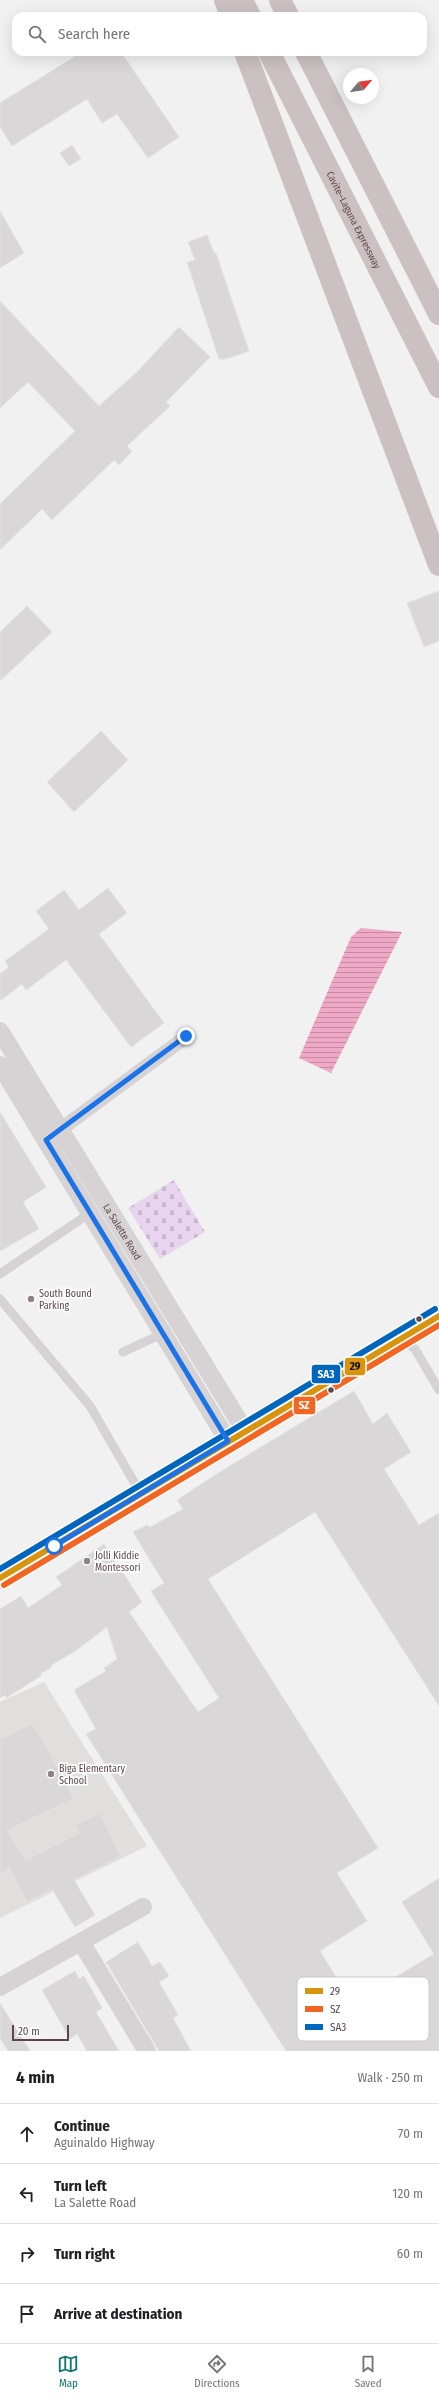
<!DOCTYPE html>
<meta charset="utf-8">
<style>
:root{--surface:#fff;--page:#f6f6f6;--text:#202124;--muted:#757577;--line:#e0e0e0;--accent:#0f766e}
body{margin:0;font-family:"Fira Sans Condensed",sans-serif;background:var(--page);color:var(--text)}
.compass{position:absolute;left:343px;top:68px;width:36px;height:36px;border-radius:50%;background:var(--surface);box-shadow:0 4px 16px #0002;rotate:61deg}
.scale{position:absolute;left:12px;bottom:10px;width:57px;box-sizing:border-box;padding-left:4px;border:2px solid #5d474a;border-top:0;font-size:11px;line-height:14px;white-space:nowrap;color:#5d474a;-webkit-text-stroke:3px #fff;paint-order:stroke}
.stop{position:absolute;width:12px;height:12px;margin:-9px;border:3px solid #1a73e8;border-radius:50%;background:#fff}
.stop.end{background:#1a73e8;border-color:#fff;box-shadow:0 1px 4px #0008}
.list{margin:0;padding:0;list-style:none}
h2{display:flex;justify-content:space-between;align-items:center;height:52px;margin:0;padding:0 16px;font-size:17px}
h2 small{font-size:13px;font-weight:400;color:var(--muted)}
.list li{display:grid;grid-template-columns:26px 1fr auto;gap:12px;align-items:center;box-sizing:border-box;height:60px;padding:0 16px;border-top:1px solid var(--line)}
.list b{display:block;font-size:15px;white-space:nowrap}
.list p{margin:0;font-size:13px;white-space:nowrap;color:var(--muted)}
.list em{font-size:13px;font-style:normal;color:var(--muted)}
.icon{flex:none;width:22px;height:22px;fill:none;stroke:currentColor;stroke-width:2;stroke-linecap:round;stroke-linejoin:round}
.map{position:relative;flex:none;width:439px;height:2051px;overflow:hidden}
.search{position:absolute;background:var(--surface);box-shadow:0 4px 16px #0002;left:12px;right:12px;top:12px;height:44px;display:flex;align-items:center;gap:10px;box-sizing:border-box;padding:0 14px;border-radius:12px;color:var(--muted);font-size:15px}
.sheet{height:292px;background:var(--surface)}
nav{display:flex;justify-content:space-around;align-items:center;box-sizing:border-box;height:56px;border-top:1px solid var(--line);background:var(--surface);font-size:11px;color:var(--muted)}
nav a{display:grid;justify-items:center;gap:2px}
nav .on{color:var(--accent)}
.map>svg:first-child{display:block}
.education{fill:#e0dfde}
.cemetery{fill:url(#cemetery-stones)}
.water{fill:url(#water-rules)}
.building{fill:#d9d7d7;stroke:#e3e2e2}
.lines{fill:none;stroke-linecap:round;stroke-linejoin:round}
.service{stroke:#d7d3d4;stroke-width:9}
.pedestrian{stroke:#d7d3d4;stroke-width:14}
.minor{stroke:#d7d3d4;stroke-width:18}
.primary{stroke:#d3cccd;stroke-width:22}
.motorway{stroke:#cbc1c2;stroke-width:22}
.bus-1-casing{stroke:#fff;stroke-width:9}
.bus-2-casing{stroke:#fff;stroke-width:9}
.bus-3-casing{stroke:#fff;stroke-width:9}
.bus-1{stroke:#d8930f;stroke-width:6}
.bus-2{stroke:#f26522;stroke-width:6}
.bus-3{stroke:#0065bd;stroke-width:6}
.route{stroke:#1a73e8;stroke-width:5}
.poi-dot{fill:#908284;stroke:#fff;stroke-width:1.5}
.bus-dot{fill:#5d474a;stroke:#fff;stroke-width:1.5}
.labels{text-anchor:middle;stroke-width:3.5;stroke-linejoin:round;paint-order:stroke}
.street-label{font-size:10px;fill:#5d474a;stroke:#fff}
.poi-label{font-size:10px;fill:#5d474a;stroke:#fff;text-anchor:start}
.key{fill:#fff;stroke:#cec8c9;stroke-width:1}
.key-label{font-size:11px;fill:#5d474a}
.line-badge{stroke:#fff;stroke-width:1.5}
.badge-label{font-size:11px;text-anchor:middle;font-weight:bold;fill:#fff}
.pale-badge-label{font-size:11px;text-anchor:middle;font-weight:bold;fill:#111}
</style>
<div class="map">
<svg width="439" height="2051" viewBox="0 0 439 2051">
<defs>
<pattern id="cemetery-stones" width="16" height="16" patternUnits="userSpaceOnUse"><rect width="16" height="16" fill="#e9d4f0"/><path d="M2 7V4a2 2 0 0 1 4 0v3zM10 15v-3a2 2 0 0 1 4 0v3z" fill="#cab7cf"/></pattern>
<pattern id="water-rules" width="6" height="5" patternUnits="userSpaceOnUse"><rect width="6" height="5" fill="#efa8c5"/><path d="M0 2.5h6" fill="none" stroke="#c58ba2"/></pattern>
</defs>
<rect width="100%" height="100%" fill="#f0f1f0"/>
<path class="education" d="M44 1682 147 1846 0 1918V1702Z"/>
<path class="cemetery" d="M174 1180 205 1232 160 1259 128 1208Z"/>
<path class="water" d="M361 928 402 932 331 1073 299 1058 351 937Z"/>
<path class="building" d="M82 52H121L179 137 148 158 117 114 102 123 87 99 12 146 0 127V103Z
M72 145 81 159 69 166 60 153Z
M0 211 24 253 0 268Z
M207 235 214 253H216L249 351 226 359H219L187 262 195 260 188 242Z
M0 301 99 406 137 372 179 327 210 357 166 402 170 406 127 446 132 451 119 465 114 460 52 520 42 509 0 550V504L75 431 28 382 0 408Z
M439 591V641L424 647 407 603Z
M27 606 52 632 0 681V632Z
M101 731 128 760 74 812 47 782Z
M108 888 127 913 99 934 164 1023 131 1047 66 960 26 990 22 984 0 1001V974L9 967 5 961 49 929 36 911 64 890 79 910Z
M0 1112 46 1187 23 1202 39 1229 0 1251Z
M354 1391 373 1424 387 1413 411 1452 384 1469 419 1525 439 1513V1706L315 1512 208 1579 378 1848 337 1873 367 1921 320 1951 352 2003 434 1954 402 1902 439 1878V2051H286L86 1734 96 1729 74 1690 106 1671 104 1668 117 1659 107 1627 74 1652 51 1665 52 1667 40 1674 41 1676 6 1698 5 1695 0 1698V1609L21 1596 28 1608 62 1585 56 1577 104 1544 142 1602 129 1612 198 1712 219 1698 151 1591 164 1583 133 1532 147 1525 150 1527 183 1509 177 1500 218 1473Z
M32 1723 47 1747 74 1799 7 1830 26 1860 79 1833 75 1825 100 1813 121 1856 74 1880 95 1915 75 1927 52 1889 27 1902 9 1867 0 1873V1739Z
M138 1942 152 1966 160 1962 169 1976 159 1982 178 2015 173 2018 191 2051H159L106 1962Z
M75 1971 79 1979 84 1976 102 2008 96 2012 119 2051H87L77 2034 70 2039 42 1990Z
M0 2003 30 2051H8L0 2038Z"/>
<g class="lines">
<path class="service" d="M0 1274 93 1211
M0 1299 90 1406 141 1494
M401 1338 415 1349 439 1390
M123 1352 164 1333"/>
<path class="pedestrian" d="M53 1135 187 1036"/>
<g class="minor">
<path id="s1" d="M0 1031 245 1431"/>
<path d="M0 1065 228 1441"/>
<path d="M81 1942 147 2051"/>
<path d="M0 1987 143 1907"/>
</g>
<path class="primary" d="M0 1578 439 1316"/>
<g class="motorway">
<path d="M225 0 231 16"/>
<path d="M242 0 250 16"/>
<path d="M280 0 288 16"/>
<path d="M245 52 439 565"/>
<path id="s2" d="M269 52 439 387"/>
<path d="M306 52 439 314"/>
</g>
<defs>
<path id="bus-1" d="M0 1578 439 1316"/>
<path id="bus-2" d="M4 1585 439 1325"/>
<path id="bus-3" d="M0 1569 435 1309"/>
</defs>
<use href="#bus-1" class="bus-1-casing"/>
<use href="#bus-2" class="bus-2-casing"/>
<use href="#bus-3" class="bus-3-casing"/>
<use href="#bus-1" class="bus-1"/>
<use href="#bus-2" class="bus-2"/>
<use href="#bus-3" class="bus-3"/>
</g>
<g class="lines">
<path class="route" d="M54 1546 228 1441 46 1140 186 1036"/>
</g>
<g class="poi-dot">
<circle cx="31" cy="1299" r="4"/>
<circle cx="87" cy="1561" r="4"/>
<circle cx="51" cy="1774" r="4"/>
</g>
<g class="bus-dot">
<circle cx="419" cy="1319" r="3.5"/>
<circle cx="331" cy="1390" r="3.5"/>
</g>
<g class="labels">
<g class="street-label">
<text dy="4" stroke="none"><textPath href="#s2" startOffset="188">Cavite–Laguna Expressway</textPath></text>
<text dy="4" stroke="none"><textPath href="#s1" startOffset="235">La Salette Road</textPath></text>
</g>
<g class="poi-label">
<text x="39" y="1297">South Bound<tspan x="39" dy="12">Parking</tspan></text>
<text x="95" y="1559">Jolli Kiddie<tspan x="95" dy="12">Montessori</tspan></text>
<text x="59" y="1772">Biga Elementary<tspan x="59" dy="12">School</tspan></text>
</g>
</g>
<rect x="297" y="1977" width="132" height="64" rx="6" class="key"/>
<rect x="305" y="1988" width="18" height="6" fill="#d8930f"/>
<rect x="305" y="2006" width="18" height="6" fill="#f26522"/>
<rect x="305" y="2024" width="18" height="6" fill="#0065bd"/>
<g class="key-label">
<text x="330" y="1995">29</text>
<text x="330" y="2013">SZ</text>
<text x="330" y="2031">SA3</text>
</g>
<g class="line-badge">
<rect x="344" y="1357" width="22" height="19" rx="4" fill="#d8930f"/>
<rect x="311" y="1364" width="30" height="20" rx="4" fill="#0065bd"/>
<rect x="293" y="1396" width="23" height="19" rx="4" fill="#f26522"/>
</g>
<g class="badge-label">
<text x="326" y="1378">SA3</text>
<text x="304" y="1409">SZ</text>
</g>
<g class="pale-badge-label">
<text x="355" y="1370">29</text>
</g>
</svg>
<svg class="compass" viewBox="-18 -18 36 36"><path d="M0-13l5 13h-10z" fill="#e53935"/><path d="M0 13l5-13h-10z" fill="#757577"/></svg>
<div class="scale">20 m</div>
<div class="stop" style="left:54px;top:1546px"></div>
<div class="stop end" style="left:186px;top:1036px"></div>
<div class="search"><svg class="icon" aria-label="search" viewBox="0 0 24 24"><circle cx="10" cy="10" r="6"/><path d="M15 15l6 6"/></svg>Search here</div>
</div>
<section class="sheet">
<h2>4 min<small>Walk · 250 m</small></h2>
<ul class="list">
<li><svg class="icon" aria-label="ahead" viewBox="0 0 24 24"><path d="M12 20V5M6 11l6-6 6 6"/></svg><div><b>Continue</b><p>Aguinaldo Highway</p></div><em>70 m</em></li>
<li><svg class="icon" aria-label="left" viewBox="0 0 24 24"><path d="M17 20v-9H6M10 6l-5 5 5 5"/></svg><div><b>Turn left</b><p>La Salette Road</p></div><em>120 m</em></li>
<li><svg class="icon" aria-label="right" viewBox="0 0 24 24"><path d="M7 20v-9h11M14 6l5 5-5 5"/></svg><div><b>Turn right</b></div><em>60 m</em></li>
<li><svg class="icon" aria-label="arrive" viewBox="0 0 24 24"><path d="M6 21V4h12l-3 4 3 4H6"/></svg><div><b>Arrive at destination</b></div></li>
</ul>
</section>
<nav>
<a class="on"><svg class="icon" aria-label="map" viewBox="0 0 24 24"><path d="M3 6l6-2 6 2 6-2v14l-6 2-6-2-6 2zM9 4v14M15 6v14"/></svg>Map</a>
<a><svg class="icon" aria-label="directions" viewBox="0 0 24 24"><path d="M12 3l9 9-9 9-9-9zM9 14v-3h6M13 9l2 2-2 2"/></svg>Directions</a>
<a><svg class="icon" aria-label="saved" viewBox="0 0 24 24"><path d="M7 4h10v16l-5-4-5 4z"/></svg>Saved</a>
</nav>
